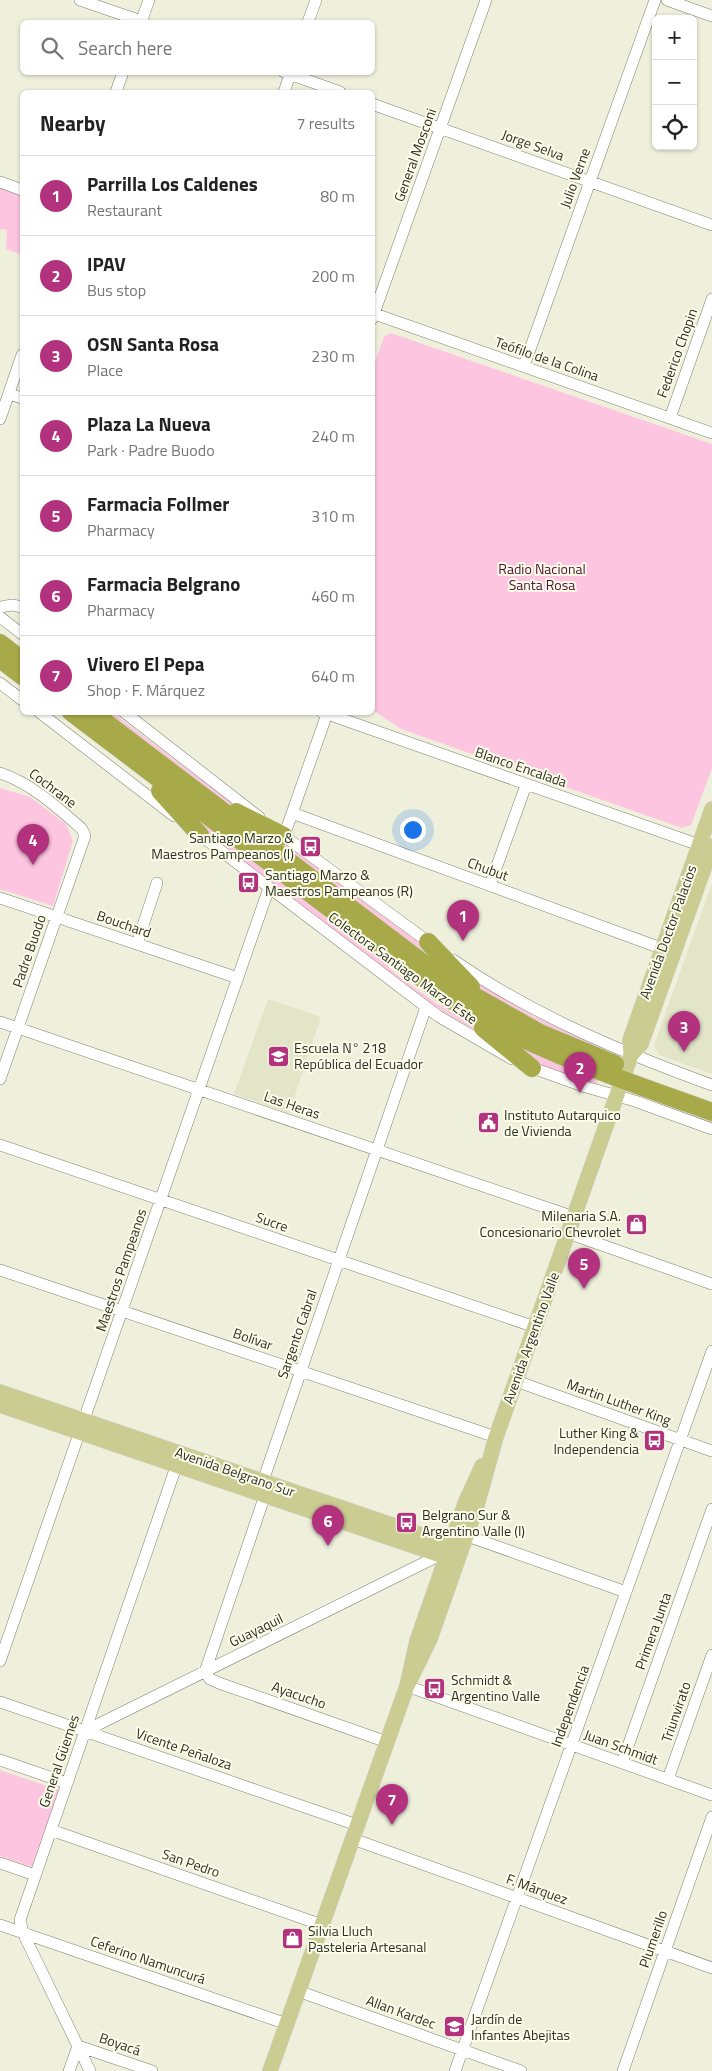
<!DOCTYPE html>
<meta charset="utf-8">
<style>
:root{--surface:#fff;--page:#f2f2f2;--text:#222;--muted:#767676;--line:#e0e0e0;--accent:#b2327e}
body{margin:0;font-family:"Titillium Web",sans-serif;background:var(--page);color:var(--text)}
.controls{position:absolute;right:15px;top:15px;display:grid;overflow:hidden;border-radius:8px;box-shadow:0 1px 4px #0004}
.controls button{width:45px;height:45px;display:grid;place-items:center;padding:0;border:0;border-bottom:1px solid var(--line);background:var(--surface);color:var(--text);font:25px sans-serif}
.you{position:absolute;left:412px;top:829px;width:18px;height:18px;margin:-12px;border:4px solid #fff;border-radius:50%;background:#1a73e8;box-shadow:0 0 0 8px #1a73e833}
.badge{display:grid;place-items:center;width:32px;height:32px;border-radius:50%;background:var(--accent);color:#fff;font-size:16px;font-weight:700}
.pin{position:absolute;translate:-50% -41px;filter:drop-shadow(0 1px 2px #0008)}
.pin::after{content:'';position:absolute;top:26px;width:18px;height:15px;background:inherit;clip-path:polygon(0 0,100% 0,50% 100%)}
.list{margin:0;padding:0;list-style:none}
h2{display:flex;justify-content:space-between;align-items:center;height:65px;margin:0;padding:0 20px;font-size:21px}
h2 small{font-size:16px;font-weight:400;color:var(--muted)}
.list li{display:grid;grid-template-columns:32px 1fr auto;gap:15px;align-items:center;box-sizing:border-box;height:80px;padding:0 20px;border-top:1px solid var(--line)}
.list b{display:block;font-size:19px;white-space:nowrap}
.list p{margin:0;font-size:16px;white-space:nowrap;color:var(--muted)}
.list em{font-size:16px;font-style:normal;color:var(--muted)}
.icon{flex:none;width:28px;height:28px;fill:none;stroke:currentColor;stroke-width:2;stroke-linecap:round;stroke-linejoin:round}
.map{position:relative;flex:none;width:712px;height:2071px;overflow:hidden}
.search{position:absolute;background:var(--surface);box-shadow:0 1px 4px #0004;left:20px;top:20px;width:355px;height:55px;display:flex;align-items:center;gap:12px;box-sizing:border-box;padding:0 18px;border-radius:8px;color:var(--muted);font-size:19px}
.panel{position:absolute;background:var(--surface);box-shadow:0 1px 4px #0004;left:20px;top:90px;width:355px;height:625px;border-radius:8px}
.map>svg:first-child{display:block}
.built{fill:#e3e5c9}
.green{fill:#fec5e0}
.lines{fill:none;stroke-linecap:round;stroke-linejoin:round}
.minor-casing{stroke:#80816f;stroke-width:12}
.major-casing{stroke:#d5d5d4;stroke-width:16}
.highway-casing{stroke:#d5d5d4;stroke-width:19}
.minor{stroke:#fff;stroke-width:11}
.major{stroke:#cbcc92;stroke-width:15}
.highway{stroke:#a8aa49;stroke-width:18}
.labels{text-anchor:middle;stroke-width:4;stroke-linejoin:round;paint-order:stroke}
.street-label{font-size:14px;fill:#2e2f27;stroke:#fcfde9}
.park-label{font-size:14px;fill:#510f37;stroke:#fcfde9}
.poi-label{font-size:14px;fill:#2e2f27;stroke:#fcfde9;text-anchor:start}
</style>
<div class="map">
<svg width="712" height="2071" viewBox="0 0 712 2071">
<rect width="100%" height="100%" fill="#eff0dc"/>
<path class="built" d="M712 883V1074L659 1055 654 1045Z
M268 999 321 1017 289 1113 234 1094Z"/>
<path class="green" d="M0 187 22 194V255L6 249 7 230 0 229Z
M391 333 712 444V768L691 825 682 828 401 729 373 710V368L384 337Z
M101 713H113L233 804 231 806 152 746Z
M0 788 30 797 66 824 73 841 53 906 0 889Z
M180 805 361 941 397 975 439 1005 479 1029 495 1042 431 1004 210 837Z
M245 821 285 844 418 942 456 978Z
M468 976 533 1016 606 1049 607 1053 573 1042 480 989Z
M498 1034 598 1078V1081L595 1085 540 1066Z
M0 1770 59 1790 32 1867 0 1856Z"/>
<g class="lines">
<defs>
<path id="minor" d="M80 0 144 22
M667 0 712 16
M141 22 149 0
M308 22 316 0
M284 72 340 92
M116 92 123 72
M284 92 291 72
M372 104 712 225
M0 182 22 190
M372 313 712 433
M372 319 486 0
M524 366 655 0
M9 394 22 398
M670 418 712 299
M0 419 22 355
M0 607 12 605 22 607
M0 617 22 634
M0 683 22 700
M39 712 174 816
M124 712 259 817
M322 712 705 847
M0 773C32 784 57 807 82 829L85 836 0 1079
M292 813 669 951
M195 831 438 1016 512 1059
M280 833 434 946
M284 836 327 714
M490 885 526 785
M0 898 238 978
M137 944 157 883
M453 960C533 1015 621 1052 712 1085
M0 1022 574 1217
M527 1066 586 1087 635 1101 712 1129
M0 1145 535 1327
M568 1233 712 1284
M0 1270 496 1437
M516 1381 712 1451
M459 1533 626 1592
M0 1661 269 888
M205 1672 265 1495 263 1481 426 1007
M205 1672 210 1679 219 1683 387 1742
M407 1686 712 1795
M0 1702 357 1825
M85 1731 440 1555
M0 1760 67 1783
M622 1763 712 1509
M668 1779 712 1655
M51 1830 322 1925
M353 1839 712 1968
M0 1863 35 1875
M0 1925 287 2024
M298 1991 521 2071
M69 2071 78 2046 152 2071
M90 2071 23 1933 20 1920 179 1458
M455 2071 712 1351
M623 2071 712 1817"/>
<path id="major" d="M631 1055 630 1040 712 809
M0 1392 451 1545 458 1551
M0 1405 446 1557 455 1558
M407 1686 430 1639 477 1505 496 1437 631 1055 641 1044 712 846
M270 2071 407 1686 417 1641 466 1501 482 1466"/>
<path id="highway" d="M0 643 22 660
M0 659 22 676
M71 712 448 998C533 1051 618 1078 712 1112
M92 712 444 979 540 1033 615 1064
M160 791 200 835
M236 812 284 836
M428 942 471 987
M483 1028 532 1068"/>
</defs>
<use href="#minor" class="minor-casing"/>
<use href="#major" class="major-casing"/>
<use href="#highway" class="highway-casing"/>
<use href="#minor" class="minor"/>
<use href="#major" class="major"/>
<use href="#highway" class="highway"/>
</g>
<defs>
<symbol id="bus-square" viewBox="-11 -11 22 22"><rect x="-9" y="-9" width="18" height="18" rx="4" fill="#b2327e" stroke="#fcfde9"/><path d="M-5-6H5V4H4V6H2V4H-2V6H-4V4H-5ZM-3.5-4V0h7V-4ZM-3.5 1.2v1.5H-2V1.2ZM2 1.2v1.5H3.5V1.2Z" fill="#fff"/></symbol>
<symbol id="school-square" viewBox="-11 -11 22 22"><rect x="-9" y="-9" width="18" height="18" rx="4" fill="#b2327e" stroke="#fcfde9"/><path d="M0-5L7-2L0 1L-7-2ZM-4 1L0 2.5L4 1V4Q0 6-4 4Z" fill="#fff"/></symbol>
<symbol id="civic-square" viewBox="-11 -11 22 22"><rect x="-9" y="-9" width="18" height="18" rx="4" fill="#b2327e" stroke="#fcfde9"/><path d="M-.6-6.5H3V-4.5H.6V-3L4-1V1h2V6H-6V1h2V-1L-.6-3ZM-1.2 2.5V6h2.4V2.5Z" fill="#fff"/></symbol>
<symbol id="shop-square" viewBox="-11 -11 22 22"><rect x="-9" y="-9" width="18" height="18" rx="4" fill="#b2327e" stroke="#fcfde9"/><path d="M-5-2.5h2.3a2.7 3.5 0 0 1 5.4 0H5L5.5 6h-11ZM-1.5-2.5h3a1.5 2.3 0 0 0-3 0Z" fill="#fff"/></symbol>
</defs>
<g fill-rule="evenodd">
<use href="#bus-square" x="298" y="834" width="25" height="25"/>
<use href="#bus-square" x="236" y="870" width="25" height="25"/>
<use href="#school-square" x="266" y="1044" width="25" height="25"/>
<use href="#civic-square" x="476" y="1110" width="25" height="25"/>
<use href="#shop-square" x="624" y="1212" width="25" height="25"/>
<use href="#bus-square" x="642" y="1428" width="25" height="25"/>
<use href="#bus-square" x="394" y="1510" width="25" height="25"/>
<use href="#bus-square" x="422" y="1676" width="25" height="25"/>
<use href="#shop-square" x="280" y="1926" width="25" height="25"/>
<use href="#school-square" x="442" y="2014" width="25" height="25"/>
</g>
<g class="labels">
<g class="street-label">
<text transform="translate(533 145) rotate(20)" y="5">Jorge Selva</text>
<text transform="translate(415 155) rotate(-70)" y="5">General Mosconi</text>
<text transform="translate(575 178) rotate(-70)" y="5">Julio Verne</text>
<text transform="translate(677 353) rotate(-70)" y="5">Federico Chopin</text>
<text transform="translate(547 359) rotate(19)" y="5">Teófilo de la Colina</text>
<text transform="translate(521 767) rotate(19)" y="5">Blanco Encalada</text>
<text transform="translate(53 788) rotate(37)" y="5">Cochrane</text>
<text transform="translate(488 869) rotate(20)" y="5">Chubut</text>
<text transform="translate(124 924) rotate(19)" y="5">Bouchard</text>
<text transform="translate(668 932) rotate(-70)" y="5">Avenida Doctor Palacios</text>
<text transform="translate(29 951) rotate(-71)" y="5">Padre Buodo</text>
<text transform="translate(403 968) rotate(36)" y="5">Colectora Santiago Marzo Este</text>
<text transform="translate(292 1105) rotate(19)" y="5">Las Heras</text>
<text transform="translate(272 1222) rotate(19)" y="5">Sucre</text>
<text transform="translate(121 1270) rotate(-71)" y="5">Maestros Pampeanos</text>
<text transform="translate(297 1334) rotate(-71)" y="5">Sargento Cabral</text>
<text transform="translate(531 1338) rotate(-70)" y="5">Avenida Argentino Valle</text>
<text transform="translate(253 1339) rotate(19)" y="5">Bolívar</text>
<text transform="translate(619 1402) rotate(20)" y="5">Martin Luther King</text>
<text transform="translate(235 1472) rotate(19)" y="5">Avenida Belgrano Sur</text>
<text transform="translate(256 1630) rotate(-26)" y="5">Guayaquil</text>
<text transform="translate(653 1631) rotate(-70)" y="5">Primera Junta</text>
<text transform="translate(299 1695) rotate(19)" y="5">Ayacucho</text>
<text transform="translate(570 1706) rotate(-70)" y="5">Independencia</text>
<text transform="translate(676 1712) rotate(-71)" y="5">Triunvirato</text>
<text transform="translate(621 1747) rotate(20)" y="5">Juan Schmidt</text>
<text transform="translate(184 1749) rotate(19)" y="5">Vicente Peñaloza</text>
<text transform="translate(59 1761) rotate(-71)" y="5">General Güemes</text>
<text transform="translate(191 1863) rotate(19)" y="5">San Pedro</text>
<text transform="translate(537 1889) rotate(20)" y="5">F. Márquez</text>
<text transform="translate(653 1939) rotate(-71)" y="5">Plumerillo</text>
<text transform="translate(148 1960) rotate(19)" y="5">Ceferino Namuncurá</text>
<text transform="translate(401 2012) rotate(20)" y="5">Allan Kardec</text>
<text transform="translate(120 2044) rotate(19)" y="5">Boyacá</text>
</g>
<g class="park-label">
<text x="542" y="574">Radio Nacional<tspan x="542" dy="16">Santa Rosa</tspan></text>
</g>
<g class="poi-label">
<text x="294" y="843" text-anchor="end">Santiago Marzo &amp;<tspan x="294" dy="16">Maestros Pampeanos (I)</tspan></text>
<text x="265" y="880">Santiago Marzo &amp;<tspan x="265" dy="16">Maestros Pampeanos (R)</tspan></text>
<text x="294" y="1053">Escuela N° 218<tspan x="294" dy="16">República del Ecuador</tspan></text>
<text x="504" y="1120">Instituto Autarquico<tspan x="504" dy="16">de Vivienda</tspan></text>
<text x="621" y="1221" text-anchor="end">Milenaria S.A.<tspan x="621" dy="16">Concesionario Chevrolet</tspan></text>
<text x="639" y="1438" text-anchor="end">Luther King &amp;<tspan x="639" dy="16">Independencia</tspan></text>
<text x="422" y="1520">Belgrano Sur &amp;<tspan x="422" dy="16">Argentino Valle (I)</tspan></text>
<text x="451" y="1685">Schmidt &amp;<tspan x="451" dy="16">Argentino Valle</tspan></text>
<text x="308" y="1936">Silvia Lluch<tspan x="308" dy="16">Pasteleria Artesanal</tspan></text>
<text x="471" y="2024">Jardín de<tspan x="471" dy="16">Infantes Abejitas</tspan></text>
</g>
</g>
</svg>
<div class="controls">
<button>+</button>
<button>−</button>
<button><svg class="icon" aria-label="locate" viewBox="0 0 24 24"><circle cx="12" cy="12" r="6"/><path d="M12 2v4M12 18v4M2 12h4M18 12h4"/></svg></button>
</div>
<div class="you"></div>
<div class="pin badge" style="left:463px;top:941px">1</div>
<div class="pin badge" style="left:580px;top:1093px">2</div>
<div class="pin badge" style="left:684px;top:1052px">3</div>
<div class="pin badge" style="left:33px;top:865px">4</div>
<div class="pin badge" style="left:584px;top:1289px">5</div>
<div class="pin badge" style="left:328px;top:1546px">6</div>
<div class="pin badge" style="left:392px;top:1825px">7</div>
<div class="search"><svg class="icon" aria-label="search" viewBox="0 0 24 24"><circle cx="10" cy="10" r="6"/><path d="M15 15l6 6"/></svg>Search here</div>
<section class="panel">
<h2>Nearby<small>7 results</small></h2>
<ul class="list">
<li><span class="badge">1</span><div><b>Parrilla Los Caldenes</b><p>Restaurant</p></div><em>80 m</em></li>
<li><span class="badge">2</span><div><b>IPAV</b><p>Bus stop</p></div><em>200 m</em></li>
<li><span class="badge">3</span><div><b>OSN Santa Rosa</b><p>Place</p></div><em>230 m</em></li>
<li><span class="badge">4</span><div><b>Plaza La Nueva</b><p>Park · Padre Buodo</p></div><em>240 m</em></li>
<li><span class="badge">5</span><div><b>Farmacia Follmer</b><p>Pharmacy</p></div><em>310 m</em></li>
<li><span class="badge">6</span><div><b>Farmacia Belgrano</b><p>Pharmacy</p></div><em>460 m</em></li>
<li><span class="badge">7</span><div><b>Vivero El Pepa</b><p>Shop · F. Márquez</p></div><em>640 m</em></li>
</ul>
</section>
</div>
